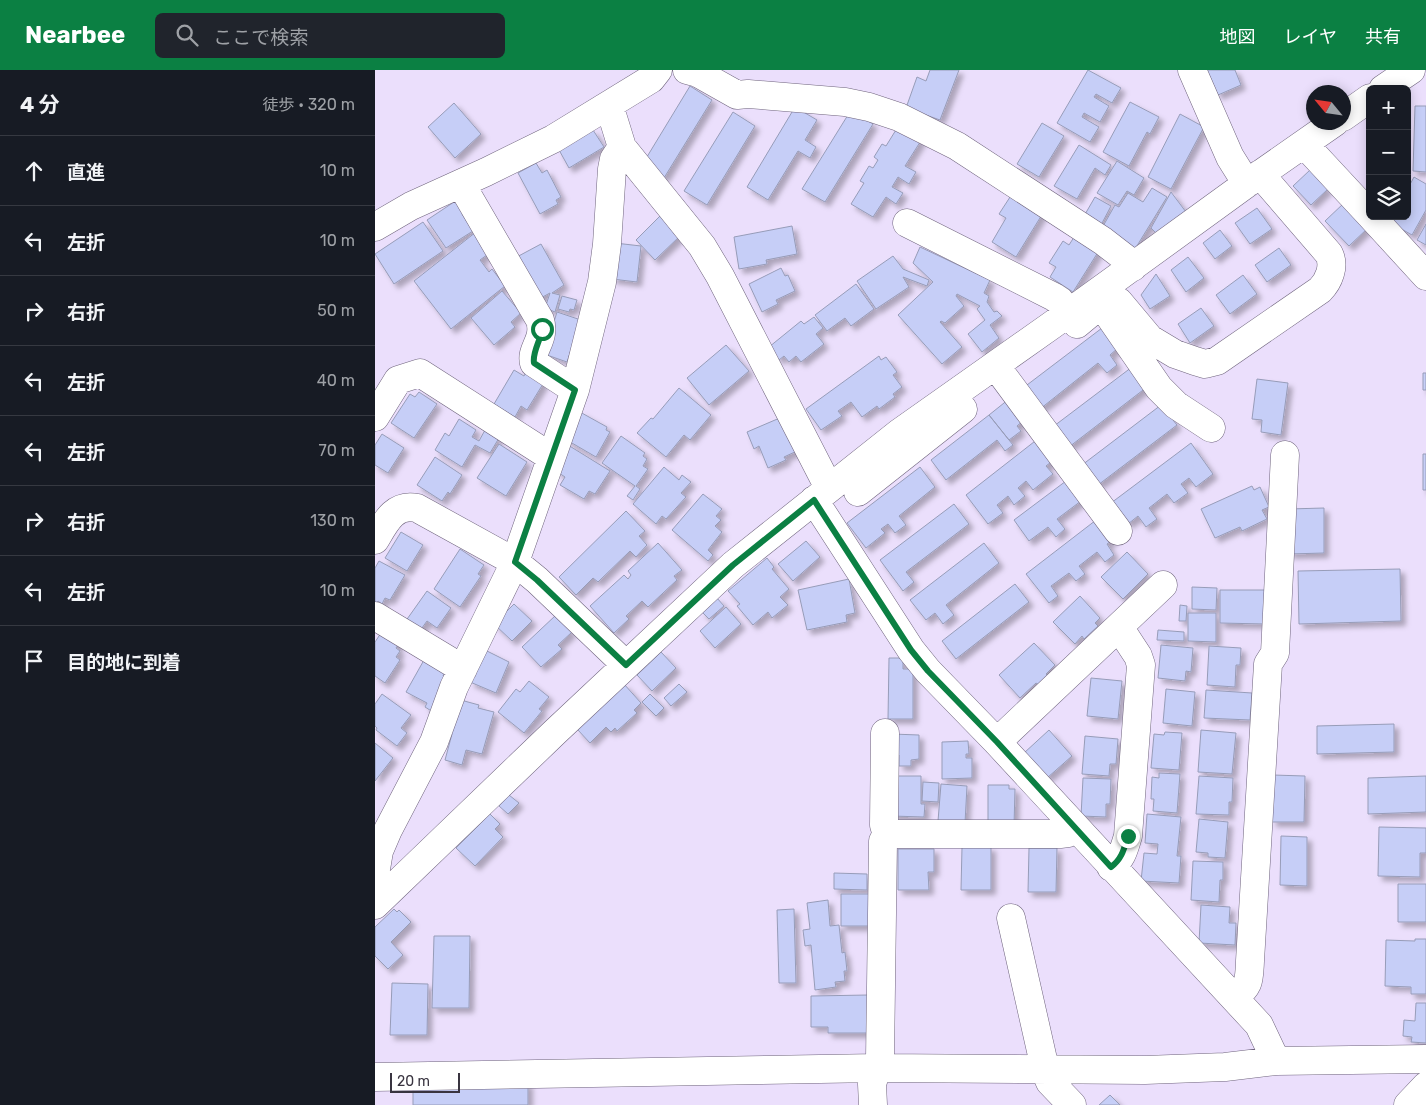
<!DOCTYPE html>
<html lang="ja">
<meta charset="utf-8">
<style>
:root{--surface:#171b24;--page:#20242c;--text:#f1f3f6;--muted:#9ea1a6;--line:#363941;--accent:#0b8043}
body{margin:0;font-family:Rubik,"Noto Sans JP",sans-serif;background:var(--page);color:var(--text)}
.controls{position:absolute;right:15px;top:15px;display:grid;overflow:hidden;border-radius:8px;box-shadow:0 2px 12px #0003}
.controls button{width:45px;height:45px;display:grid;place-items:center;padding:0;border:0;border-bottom:1px solid var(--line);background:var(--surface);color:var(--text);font:25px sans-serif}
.compass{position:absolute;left:931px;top:15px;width:45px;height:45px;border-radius:50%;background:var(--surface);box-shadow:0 2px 12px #0003;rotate:299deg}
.scale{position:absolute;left:15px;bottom:12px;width:70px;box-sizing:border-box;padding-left:5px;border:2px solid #393440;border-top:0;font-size:14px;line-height:18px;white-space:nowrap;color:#393440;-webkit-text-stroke:4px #fff;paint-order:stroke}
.stop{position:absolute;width:15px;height:15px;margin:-11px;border:4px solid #0b8043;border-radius:50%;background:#fff}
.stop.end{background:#0b8043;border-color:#fff;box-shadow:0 1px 5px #0008}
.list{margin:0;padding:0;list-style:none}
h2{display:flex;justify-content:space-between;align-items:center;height:65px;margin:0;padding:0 20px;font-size:21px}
h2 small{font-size:16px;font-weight:400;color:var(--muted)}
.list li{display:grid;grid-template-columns:32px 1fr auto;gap:15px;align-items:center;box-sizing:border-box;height:70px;padding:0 20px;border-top:1px solid var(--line)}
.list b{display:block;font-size:19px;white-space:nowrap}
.list em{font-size:16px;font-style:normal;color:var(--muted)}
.icon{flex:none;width:28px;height:28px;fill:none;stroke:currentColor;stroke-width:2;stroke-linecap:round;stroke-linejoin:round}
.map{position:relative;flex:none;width:1051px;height:1035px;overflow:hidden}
header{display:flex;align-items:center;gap:30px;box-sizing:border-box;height:70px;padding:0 25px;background:var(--accent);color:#fff}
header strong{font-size:24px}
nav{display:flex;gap:28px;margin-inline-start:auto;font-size:18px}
.search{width:350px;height:45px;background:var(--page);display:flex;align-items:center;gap:12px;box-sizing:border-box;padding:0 18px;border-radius:8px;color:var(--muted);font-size:19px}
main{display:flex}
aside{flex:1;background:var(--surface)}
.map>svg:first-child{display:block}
.building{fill:#c6cef7;stroke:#979cb8;filter:url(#shadow)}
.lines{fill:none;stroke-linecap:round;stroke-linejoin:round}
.minor-casing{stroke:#6f647d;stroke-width:29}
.minor{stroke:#fff;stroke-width:28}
.route{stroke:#0b8043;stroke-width:6}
</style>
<header>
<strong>Nearbee</strong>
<div class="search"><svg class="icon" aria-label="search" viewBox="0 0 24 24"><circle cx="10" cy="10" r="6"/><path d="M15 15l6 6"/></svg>ここで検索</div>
<nav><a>地図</a><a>レイヤ</a><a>共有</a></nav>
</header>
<main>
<aside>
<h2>4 分<small>徒歩 · 320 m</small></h2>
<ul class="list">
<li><svg class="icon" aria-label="ahead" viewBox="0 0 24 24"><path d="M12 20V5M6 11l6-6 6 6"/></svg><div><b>直進</b></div><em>10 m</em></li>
<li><svg class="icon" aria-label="left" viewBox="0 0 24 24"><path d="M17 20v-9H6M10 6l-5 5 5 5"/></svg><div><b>左折</b></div><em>10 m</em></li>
<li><svg class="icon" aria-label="right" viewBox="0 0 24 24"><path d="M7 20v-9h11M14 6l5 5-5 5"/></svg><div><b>右折</b></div><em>50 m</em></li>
<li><svg class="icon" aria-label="left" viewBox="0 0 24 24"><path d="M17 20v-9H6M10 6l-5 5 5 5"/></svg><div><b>左折</b></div><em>40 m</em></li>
<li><svg class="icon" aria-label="left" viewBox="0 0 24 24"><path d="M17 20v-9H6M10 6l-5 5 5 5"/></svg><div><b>左折</b></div><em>70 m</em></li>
<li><svg class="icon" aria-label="right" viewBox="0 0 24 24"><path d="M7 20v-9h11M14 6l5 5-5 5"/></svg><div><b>右折</b></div><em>130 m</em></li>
<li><svg class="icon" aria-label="left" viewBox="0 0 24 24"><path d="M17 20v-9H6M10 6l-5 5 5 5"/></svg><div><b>左折</b></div><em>10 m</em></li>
<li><svg class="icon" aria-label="arrive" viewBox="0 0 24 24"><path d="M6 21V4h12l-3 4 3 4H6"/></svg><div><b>目的地に到着</b></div></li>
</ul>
</aside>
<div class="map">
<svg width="1051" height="1035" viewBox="0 0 1051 1035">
<defs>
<filter id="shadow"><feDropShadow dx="4.5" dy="4.5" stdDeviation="2.5" flood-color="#0004"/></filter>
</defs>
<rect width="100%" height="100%" fill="#ebdffc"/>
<path class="building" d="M555 0H584L565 50 531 38 542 7 551 11Z
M713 0 746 18 737 33 721 24 719 27 734 36 725 52 709 43 707 47 724 57 715 72 682 53Z
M832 0H860L866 15 843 25Z
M315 16 337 30 289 108 267 95Z
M755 32 784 47 775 64 772 62 754 96 728 82Z
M79 33 106 64 80 88 53 57Z
M1040 36H1051V102L1038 101Z
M420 37 442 50 430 70 441 77 435 88 423 81 393 130 372 117Z
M476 40 498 54 450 132 427 119Z
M358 42 380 56 332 135 309 121Z
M805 44 829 57 796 119 773 107Z
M667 53 689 66 664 107 642 94Z
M524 55 547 69 530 96 541 102 534 114 523 107 517 117 528 123 521 134 511 127 498 147 476 134 489 113 485 111 494 96 498 98 503 90 499 87 507 74 511 76Z
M218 60 229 77 194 98 184 80Z
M704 75 736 95 730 105 720 98 702 129 679 116Z
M742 91 769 108 759 125 752 121 743 135 722 123Z
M161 93 167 103 172 100 186 127 181 130 183 134 165 144 143 103Z
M935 100 953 119 936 135 918 116Z
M1039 107 1051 114V140L1037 165 1014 152 1018 146H1032V120Z
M777 118 792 127 760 179 727 158 740 135 744 137 753 123 768 132Z
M796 122 811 142 782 164 776 158Z
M637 124 668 143 641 187 617 172 631 148 624 144Z
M720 127 736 136 726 155 709 146Z
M82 130 90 142 87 144 98 161 71 178 52 150Z
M969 133 993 158 974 176 950 151Z
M882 138 897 159 875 174 860 153Z
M286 145 306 165 280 190 261 170Z
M48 152 68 181 19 214 0 184Z
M1051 154V175L1042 170Z
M417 156 422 184 391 190 392 194 364 199 359 167Z
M845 160 857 176 840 189 828 173Z
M101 162 116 182 105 190 114 202 117 199 130 216 76 259 39 211Z
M701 164 725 179 698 222 675 207 681 197 674 193 688 171 694 175Z
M240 173 266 176 262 212 237 209Z
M166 174 189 215 177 223 185 225 180 242 170 238 175 223 162 230 138 189Z
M545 177 615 210 609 223 614 226 612 232 619 242 622 241 627 246 615 255 624 268 607 282 593 264 610 250 602 239 605 236 582 224 581 226 589 236 570 253 566 251 565 252 587 277 567 294 523 245 558 212 538 193Z
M904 178 916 195 892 212 880 195Z
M518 186 528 199 554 210 552 216 528 207 534 217 501 239 482 211Z
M813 187 829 208 811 222 796 200Z
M406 198 410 206 413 205 420 221 401 230 403 234 387 242 374 214Z
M781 204 795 226 775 239 766 225Z
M868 205 882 224 855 244 841 225Z
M481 214 499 239 476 256 470 248 452 261 440 245Z
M127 221 146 243 136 252 140 257 119 275 96 248Z
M187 226 202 230 199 240 195 239 194 242 183 239Z
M826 238 839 256 815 273 803 254Z
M182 242 206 250 192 292 169 284Z
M439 247 448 258 441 264 449 274 426 292 421 286 414 292 409 286 404 290 394 277 426 251 429 254Z
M727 258 743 278 735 285 742 295 732 303 723 293 665 339 648 318Z
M351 275 374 301 334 335 312 308Z
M504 286 506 290 511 287 522 302 518 305 527 317 518 324 520 327 504 339 502 336 487 347 476 332 463 341 467 346 446 360 431 339Z
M757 297 772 317 694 377 679 356Z
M153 298 171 309 152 340 146 336 140 347 119 334 139 300 149 306Z
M1048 303H1051V320H1048Z
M882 309 913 313 906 365 886 362 887 350 877 349Z
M304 318 336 345 315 370 309 365 291 387 262 363 276 348 278 349Z
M44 322 62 334 39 368 16 353 35 324 40 327Z
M634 329 650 349 642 356 646 361 634 370 614 345Z
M786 335 802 355 723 415 707 395Z
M205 342 232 357 231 360 235 362 221 387 190 369Z
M614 345 638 375 630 381 622 370 571 410 556 390Z
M407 347 422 381 409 387 411 390 393 398 384 376 379 379 372 362Z
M84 349 101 360 97 367 104 371 110 360 124 368 115 383 100 375 87 397 60 380 70 363 74 366Z
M7 364 29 378 13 403 0 395V375Z
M246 366 270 383 268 386 272 389 268 396 273 399 261 416 265 419 258 430 252 426 260 416 227 393Z
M664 368 680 389 671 396 678 404 658 420 651 411 643 418 650 426 639 435 633 426 622 435 628 443 613 454 591 425Z
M816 373 838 404 821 417 814 408 806 414 813 423 799 433 792 424 774 438 782 449 771 457 763 446 753 454 736 433Z
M124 374 152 392 131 426 102 408Z
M193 375 235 401 220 424 214 421 209 429 185 415 190 407 181 401Z
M1048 384H1051V420H1048Z
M60 387 87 405 75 424 73 422 67 431 42 415Z
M289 397 304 410 307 405 316 412 306 423 311 427 291 449 287 446 281 454 258 434Z
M545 397 560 417 524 446 531 455 520 463 513 454 506 459 510 463 491 478 472 453Z
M695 408 710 428 682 449 690 459 681 467 673 457 654 471 639 450Z
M877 416 879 420 885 417 894 437 887 440 892 449 867 461 865 457 840 468 826 439Z
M328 424 347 439 341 446 346 450 340 456 347 462 333 480 338 485 333 491 297 460Z
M579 434 594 454 531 502 539 512 528 521 505 490Z
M949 438V483L914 484 913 439Z
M251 441 270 461 264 466 272 475 261 487 255 481 223 512 218 508 201 525 184 507Z
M725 447 740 468 732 474 739 485 730 492 722 482 704 496 710 504 701 511 694 503 676 516 683 526 674 533 651 504Z
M26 462 48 475 32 501 10 488Z
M431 471 445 487 418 511 403 494Z
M283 473 307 500 299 506 302 510 273 537 267 531 251 546 254 549 239 563 215 536 249 505 253 509 256 505 253 501Z
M609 473 624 493 571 535 579 545 568 554 560 543 551 550 535 530Z
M85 479 109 495 103 504 106 506 85 537 59 519Z
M752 482 773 504 748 529 726 507Z
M392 488 399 497 397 499 414 519 405 527 413 535 397 548 393 542 378 555 362 536 365 534 353 521Z
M4 491 30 505 15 530 10 528 7 534 3 531 0 536V498Z
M1025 499 1026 551 924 554 923 501Z
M474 509 480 543 471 545 472 552 432 560 423 520Z
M640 514 654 532 581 589 567 571Z
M817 517 842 518 841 540 817 539Z
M845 520H891L890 554 845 553Z
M52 521 76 538 62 558 52 551 44 562 30 552Z
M705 526 725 548 720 553 723 556 709 569 707 566 700 574 678 552Z
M342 528 349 536 334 549 326 541Z
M139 534 157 551 137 571 119 554Z
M805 535 812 536 811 551H804Z
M351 537 366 554 340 578 325 561Z
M813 543H841V572L813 571Z
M181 545 197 562 183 575 187 579 166 597 147 577Z
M8 560 25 572 21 578 25 581 21 587 25 590 10 613 0 606V572Z
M783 560 809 562V571L782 570Z
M659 573 680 595 671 604 673 606 664 615 661 613 645 628 624 605Z
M786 575 818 578 816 602 811 601 810 611 783 608Z
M834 576 866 578 865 595H861L860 617 832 615Z
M110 580 134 592 121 623 95 612Z
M286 582 301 598 277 621 262 605Z
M514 588H528V599H538V649H513Z
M49 590 70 602 68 606 73 609 58 642 50 637 52 633 31 622Z
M716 608 747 611 743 649 712 646Z
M154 611 174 627 164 639 167 641 149 663 123 642 141 619 145 622Z
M249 614 266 633 259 640 262 643 242 661 240 658 236 662 231 657 215 673 202 659Z
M304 614 312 622 296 636 289 628Z
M791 619 820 622 817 656 788 653Z
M831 620 877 623 875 650 829 648Z
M7 624 36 645 26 658 32 663 22 676 1 660 2 658 0 656V634Z
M275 624 289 638 281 646 267 632Z
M82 629 104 635 103 638 119 642 107 684 91 680 87 695 70 690 77 664 72 663Z
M1019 654V682L942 684V656Z
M674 660 697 686 672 708 649 683Z
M826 660 861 663 857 704 823 702Z
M790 662 807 663 804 700 776 698 779 664 789 665Z
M517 664 544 665V689L536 690V696H524V685H516Z
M710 666 743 669 741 694H735L734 706 707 704Z
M593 671 594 684H591V688H597V708L567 709V672Z
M0 673 18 688 0 711Z
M784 703 805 704 802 743 778 741 779 729H776L777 707 784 708Z
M898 705 930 706 929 752H897Z
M517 706H546V734H550L549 747 516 746Z
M824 706 858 708 857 732H854V745L821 744Z
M1051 706V742L993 744V708Z
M708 708 736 709 735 734H731V747L706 746Z
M548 712 564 713 563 732 547 731Z
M566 714 592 716 590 753 563 751Z
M613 715H634V719H640L639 756 613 755Z
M134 725 144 733 133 744 124 736Z
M115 744 125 754 120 759 128 767 100 796 81 778Z
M772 744 806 747 802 786H806L804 813 766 811 769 783 782 784 783 774 770 773Z
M824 749 853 752 850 788 833 787V783L821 782Z
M1004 757 1051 758V783H1045V807L1003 806Z
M906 766 932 767V816L905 815Z
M587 777H616V820H586Z
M654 778H682L681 822H653Z
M523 779H559V802H553L554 820H523Z
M818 791 848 792V810H845L844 832 816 830Z
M459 803 492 804V820L459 819Z
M1023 814H1051V852H1023Z
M466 824H496V856H466Z
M453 830 455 856 464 855 467 883 470 882 472 901H469L470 911 460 912 461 917 440 920 436 875 430 876 428 860 435 859 432 833Z
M826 835 855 837 854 853H861L860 875 824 873Z
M19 839 22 842 24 840 36 852 16 872 28 885 13 899 0 886V857Z
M419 839 421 913H404L402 840Z
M59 866H95L94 938H57Z
M1040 869H1051V924H1036V917L1010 916 1011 870 1040 871Z
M17 913 53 914 52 965H15Z
M493 925V963H453V957H436V926Z
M1041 933H1051V973L1036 972 1037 967 1028 966 1029 950 1040 951Z
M153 1013V1035H38V1014Z
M735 1025 745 1035H724Z"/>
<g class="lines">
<defs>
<path id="minor" d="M312 0 323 3 362 25 373 24 470 32 494 37 524 47 582 76 728 171 750 188 758 197
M817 0 855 87 865 103 874 112
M1008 19 1036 0
M234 35 247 77 327 176 345 206 454 418
M968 47 995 28
M929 74 995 145
M86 114 165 250C171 270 155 279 159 293L200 320
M996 146 1051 206
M532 153 679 227 685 231 694 242
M0 157 36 136 111 102 178 69 276 9 283 0
M744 232 775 269 800 284 820 291 830 294 842 291 945 220C954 211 960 196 954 184L885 104
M702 254 726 234 784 318 801 335 836 358
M620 295 743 461
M0 347 23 310 45 303 176 387
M483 422 588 339
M439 430 536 580 553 601 622 672 884 955 901 991
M0 470C10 453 19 433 42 438L140 492 162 510 251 595
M0 546 88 599
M510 663 509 755 512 765
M622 672 788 515
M736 797C747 789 749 779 753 766L766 595 763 586 744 557
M0 805 4 781 13 760 59 672 79 617 140 492 200 320 227 212 232 174 237 99 239 89 247 77
M0 835 180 662 358 495 524 363 677 255 874 112 960 52
M636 848 671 1003 675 1012 697 1035
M859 928C875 915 874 911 875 891L893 594 900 583 910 385
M0 1007 502 998 770 1000 850 997 901 991 1051 989
M498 1035 497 1014 505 989 508 771 512 765 517 764H685L693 763 701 759
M1033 1035 1051 1016"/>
</defs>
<use href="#minor" class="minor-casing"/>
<use href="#minor" class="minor"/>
</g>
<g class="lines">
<path class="route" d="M167 259C166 270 157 282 159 293L200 320 140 492 162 510 251 595 358 495 439 430 536 580 553 601 622 672 736 797C747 789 749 779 753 766"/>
</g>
</svg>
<div class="controls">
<button>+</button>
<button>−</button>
<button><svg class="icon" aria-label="layers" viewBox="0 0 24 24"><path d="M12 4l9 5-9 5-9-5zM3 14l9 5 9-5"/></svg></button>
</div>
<svg class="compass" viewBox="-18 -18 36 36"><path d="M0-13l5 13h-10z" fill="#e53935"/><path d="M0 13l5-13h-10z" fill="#9ea1a6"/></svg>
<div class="scale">20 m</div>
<div class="stop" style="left:167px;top:259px"></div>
<div class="stop end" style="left:753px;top:766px"></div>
</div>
</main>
